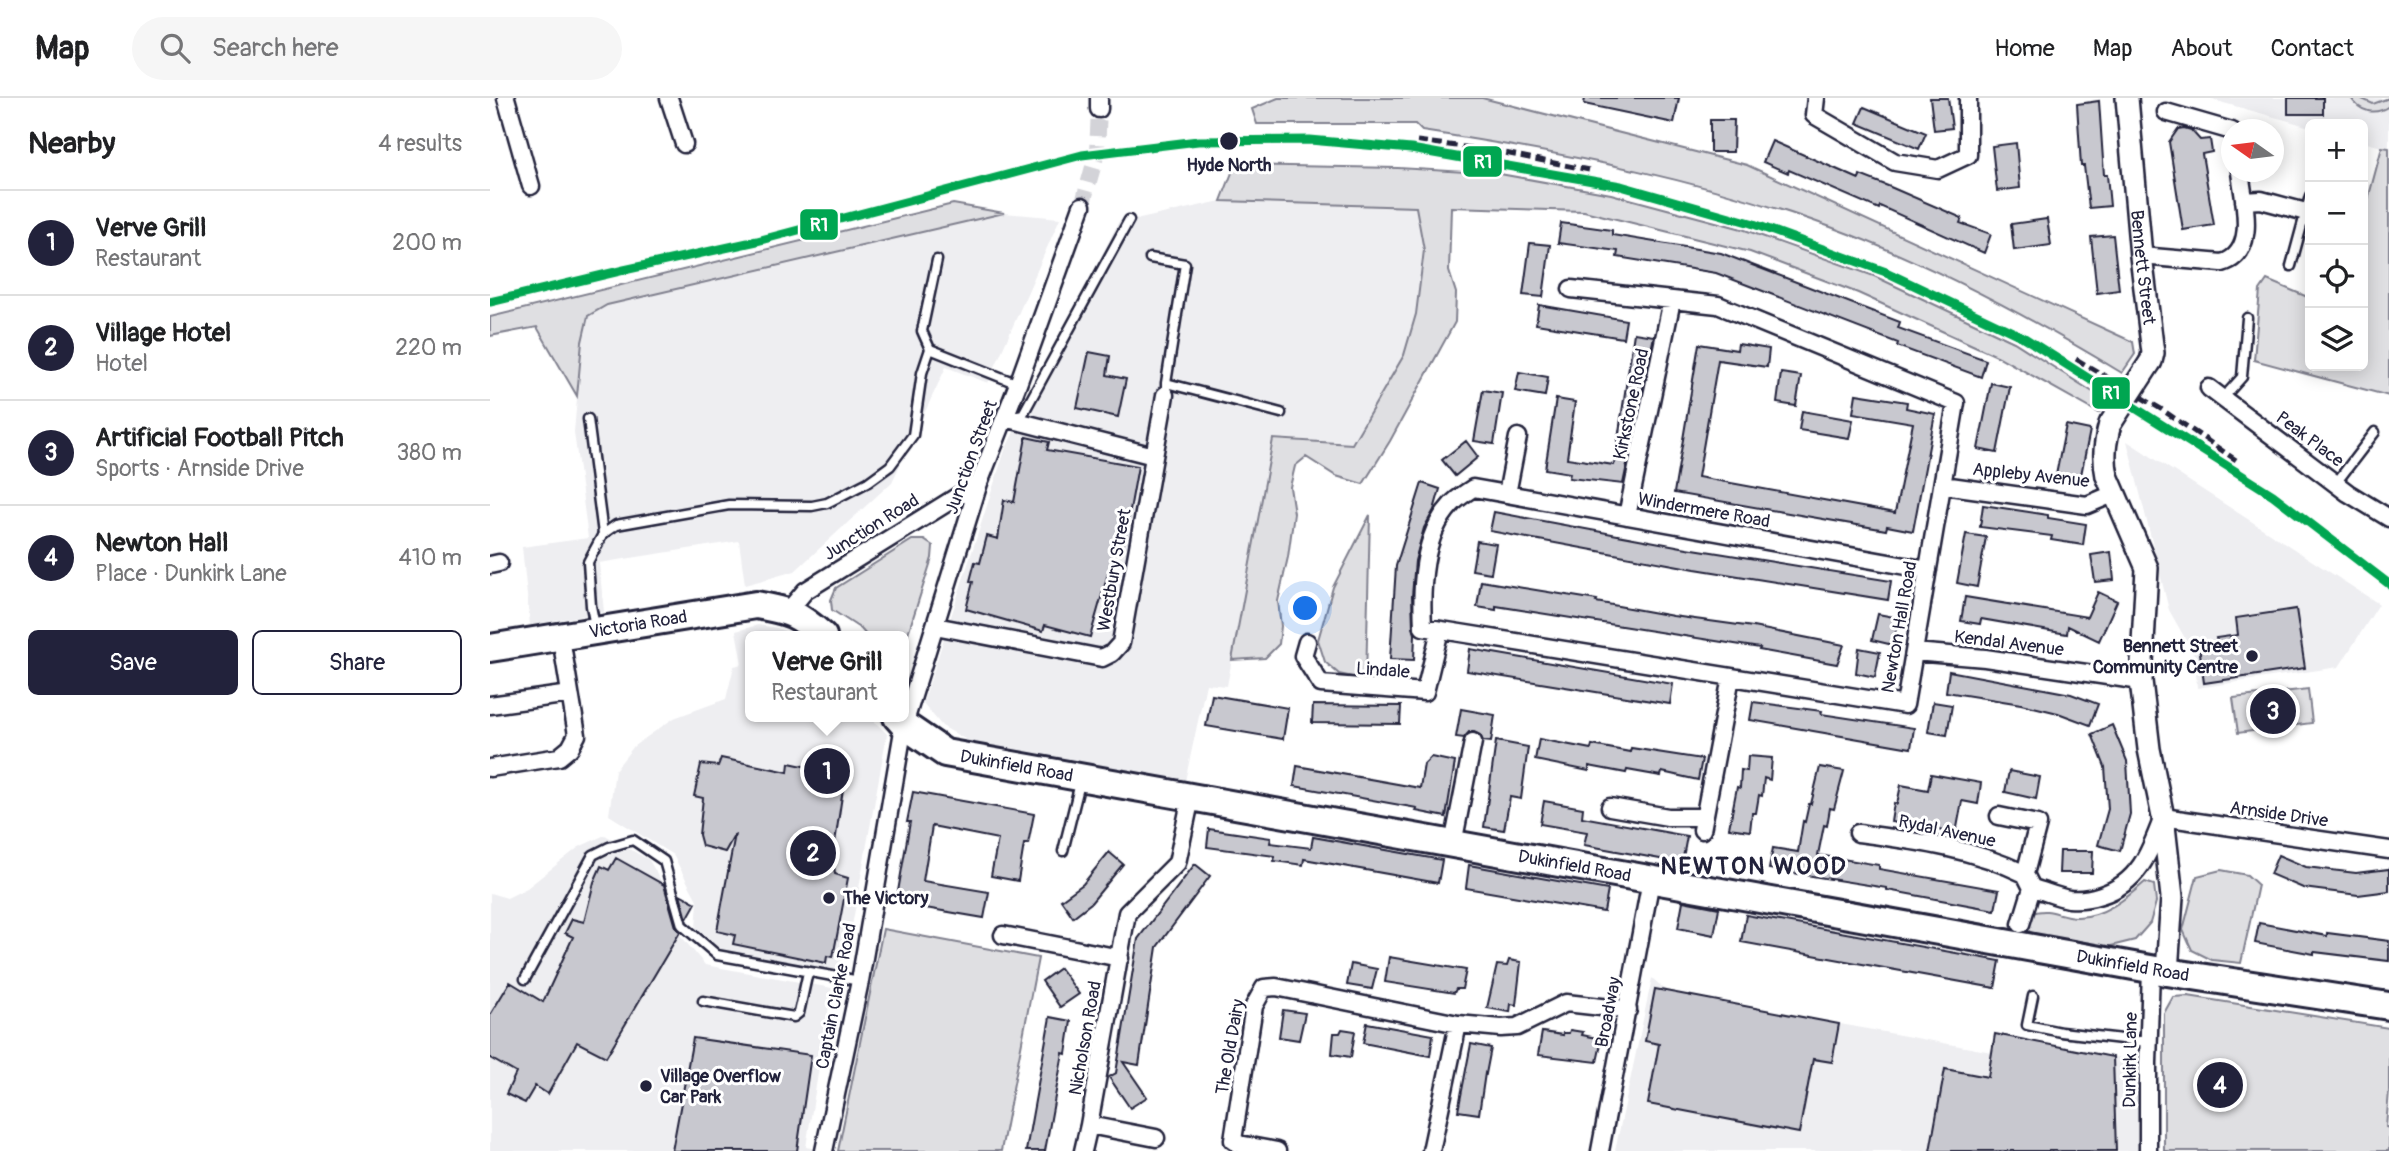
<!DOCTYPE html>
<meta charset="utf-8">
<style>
:root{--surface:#fff;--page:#f6f6f6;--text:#202124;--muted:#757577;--line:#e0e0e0;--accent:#22223b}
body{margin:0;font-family:Pangolin,sans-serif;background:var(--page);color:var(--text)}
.controls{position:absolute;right:21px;top:21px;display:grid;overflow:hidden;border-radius:10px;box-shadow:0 4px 18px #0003}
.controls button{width:63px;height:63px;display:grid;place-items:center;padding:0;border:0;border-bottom:2px solid var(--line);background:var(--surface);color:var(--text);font:35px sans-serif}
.compass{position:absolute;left:1731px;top:21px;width:63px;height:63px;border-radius:50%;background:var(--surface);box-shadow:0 4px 18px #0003;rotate:284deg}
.you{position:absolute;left:816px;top:511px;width:24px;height:24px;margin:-18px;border:5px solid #fff;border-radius:50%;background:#1a73e8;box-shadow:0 0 0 10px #1a73e833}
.badge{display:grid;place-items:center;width:46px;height:46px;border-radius:50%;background:var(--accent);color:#fff;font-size:23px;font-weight:700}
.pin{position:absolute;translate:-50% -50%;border:4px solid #fff;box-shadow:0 2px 7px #0006}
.popup{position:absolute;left:255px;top:533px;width:164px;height:91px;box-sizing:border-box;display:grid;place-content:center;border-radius:10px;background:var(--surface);filter:drop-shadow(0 2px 5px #0005);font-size:23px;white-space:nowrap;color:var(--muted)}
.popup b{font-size:26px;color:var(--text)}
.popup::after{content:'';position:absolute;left:50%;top:100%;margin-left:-14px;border:14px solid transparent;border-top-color:var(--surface)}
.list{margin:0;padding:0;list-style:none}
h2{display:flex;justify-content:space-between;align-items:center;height:91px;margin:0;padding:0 28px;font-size:30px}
h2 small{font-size:23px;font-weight:400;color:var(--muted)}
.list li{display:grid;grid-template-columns:46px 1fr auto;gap:21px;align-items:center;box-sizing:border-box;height:105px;padding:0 28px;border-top:2px solid var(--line)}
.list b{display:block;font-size:26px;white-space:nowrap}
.list p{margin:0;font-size:23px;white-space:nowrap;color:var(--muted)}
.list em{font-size:23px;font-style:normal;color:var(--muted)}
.actions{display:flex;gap:14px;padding:21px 28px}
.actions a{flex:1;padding:16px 0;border:2px solid var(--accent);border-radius:10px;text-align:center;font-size:24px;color:var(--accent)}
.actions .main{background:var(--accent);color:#fff}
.icon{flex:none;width:38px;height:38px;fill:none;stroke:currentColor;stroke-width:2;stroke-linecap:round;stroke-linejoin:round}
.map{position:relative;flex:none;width:1899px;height:1053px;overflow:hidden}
header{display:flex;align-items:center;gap:42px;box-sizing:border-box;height:98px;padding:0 35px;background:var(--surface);border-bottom:2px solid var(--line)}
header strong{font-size:33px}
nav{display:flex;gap:38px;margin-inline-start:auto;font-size:24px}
.search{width:490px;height:63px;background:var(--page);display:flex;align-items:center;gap:18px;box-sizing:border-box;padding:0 24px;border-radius:38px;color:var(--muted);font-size:26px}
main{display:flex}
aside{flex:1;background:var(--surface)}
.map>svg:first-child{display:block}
.built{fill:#eeeef1}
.green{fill:#dfdfe2;stroke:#80808e;stroke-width:2}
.building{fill:#c8c8cf;stroke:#22223b;stroke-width:2}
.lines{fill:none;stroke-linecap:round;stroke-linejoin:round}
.minor-tunnel{stroke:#d3d3d8;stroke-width:16;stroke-dasharray:16 8;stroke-linecap:butt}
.service-casing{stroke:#22223b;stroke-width:13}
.minor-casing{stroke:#22223b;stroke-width:21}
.tertiary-casing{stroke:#22223b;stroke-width:26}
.primary-casing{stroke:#22223b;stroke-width:32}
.service{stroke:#fff;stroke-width:8}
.minor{stroke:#fff;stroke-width:16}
.tertiary{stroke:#fff;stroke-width:21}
.primary{stroke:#fff;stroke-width:26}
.rail{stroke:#22223b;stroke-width:5;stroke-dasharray:10 5;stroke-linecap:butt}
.tertiary-bridge-casing{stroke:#22223b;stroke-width:26;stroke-linecap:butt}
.tertiary-bridge{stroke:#fff;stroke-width:21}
.rail-1-casing{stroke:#fff;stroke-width:14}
.rail-1{stroke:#00a651;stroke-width:9}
.stop-dot{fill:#22223b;stroke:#fff;stroke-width:2.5}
.labels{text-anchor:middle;stroke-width:6;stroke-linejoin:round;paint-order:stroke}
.stop-label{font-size:18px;font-weight:bold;fill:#22223b;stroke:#fff}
.street-label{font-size:18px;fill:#22223b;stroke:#fff}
.poi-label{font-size:18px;font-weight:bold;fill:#22223b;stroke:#fff;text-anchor:start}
.district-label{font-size:24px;font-weight:bold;letter-spacing:2px;fill:#22223b;stroke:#fff}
.line-badge{stroke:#fff;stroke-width:2.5}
.badge-label{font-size:19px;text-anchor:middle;font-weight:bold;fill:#fff}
</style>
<header>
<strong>Map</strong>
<div class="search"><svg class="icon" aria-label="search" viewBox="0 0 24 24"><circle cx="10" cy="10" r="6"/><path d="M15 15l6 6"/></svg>Search here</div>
<nav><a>Home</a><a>Map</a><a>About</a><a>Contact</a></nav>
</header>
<main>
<aside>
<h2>Nearby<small>4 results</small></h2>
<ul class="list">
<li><span class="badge">1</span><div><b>Verve Grill</b><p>Restaurant</p></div><em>200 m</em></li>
<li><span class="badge">2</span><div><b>Village Hotel</b><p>Hotel</p></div><em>220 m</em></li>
<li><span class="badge">3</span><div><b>Artificial Football Pitch</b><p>Sports · Arnside Drive</p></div><em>380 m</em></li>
<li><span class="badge">4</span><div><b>Newton Hall</b><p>Place · Dunkirk Lane</p></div><em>410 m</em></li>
</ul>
<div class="actions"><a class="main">Save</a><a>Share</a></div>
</aside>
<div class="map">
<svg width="1899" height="1053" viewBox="0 0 1899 1053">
<rect width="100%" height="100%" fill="#fff"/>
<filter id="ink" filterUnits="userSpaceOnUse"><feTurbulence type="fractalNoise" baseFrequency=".0143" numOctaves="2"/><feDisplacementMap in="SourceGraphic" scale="14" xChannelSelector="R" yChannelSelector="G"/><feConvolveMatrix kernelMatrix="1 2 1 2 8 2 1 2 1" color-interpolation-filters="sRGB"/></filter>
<g filter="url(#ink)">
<path class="built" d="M1721 0H1899V298L1764 262 1770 192 1777 182 1820 200V268H1873V120L1892 49 1873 44V26H1820V29L1730 4Z
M731 103 926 109 934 152 926 216 914 257 862 346 783 341 737 588 716 586 694 688 480 644 452 628 433 605 515 352 629 123 650 121Z
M514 115 570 120 498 285 456 269 402 384 305 473 255 487 249 443 109 465 114 514 40 527 32 449 98 440 84 334 92 244 98 218 117 207Z
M1637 343 1889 506 1849 569 1707 590 1705 558 1679 512Z
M268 527 287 530 297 534 302 538H260V619H380L397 636 356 861 349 869 338 873 234 854 206 831 208 804 183 757 119 717 125 672 144 648 184 620 236 601 244 568 252 566 246 533Z
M115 737 159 762 174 788 186 832 215 867 342 890 316 1049 337 1053H0V795L17 800 37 790 89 749Z
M1162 880 1178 894 1502 954 1505 936 1658 965V1053H1125Z"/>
<path class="green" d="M788 0H992L1257 67 1643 244 1645 256 1632 275C1545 222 1454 173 1359 136 1222 83 1076 55 932 33L925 26H767L762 11Z
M1861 0H1870L1883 6 1899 0V8C1885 18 1870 14 1861 0Z
M1892 49 1899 50V298L1764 262 1770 192 1777 182 1820 200V268H1873V120Z
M745 67 908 70 1010 76 1121 96 1252 131 1384 178 1524 244 1617 303 1609 315 1509 259 1368 195 1260 154 1094 113 961 109 959 173 966 195 965 224 900 343 873 386 846 378 816 359 805 368 800 389 804 415 798 459 788 503 791 528 789 546 775 560 742 562 783 341 862 346 914 257 926 216 934 152 926 109 731 103Z
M463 106 514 115 117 207 98 218 92 244 87 298 47 229 0 238V219Z
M880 417 876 582 849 576 835 564 828 542 843 489Z
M422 442H434L443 448 442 460 414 548V538H377L371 531 342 512 341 502 346 490Z
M1818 591 1822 625 1748 635 1743 600Z
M1731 772 1757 777 1768 787 1751 865 1722 862 1702 852 1693 832 1707 778Z
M1655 784 1664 787 1666 804 1660 825 1645 842 1617 849 1547 837 1534 831 1542 815C1561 809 1567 818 1586 819 1612 820 1637 800 1655 784Z
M393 831 548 860 511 1053H348Z
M1698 898 1899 930V993L1896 1029 1899 1030V1053H1674V915L1683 899Z"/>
<path class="building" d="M1095 0H1189L1184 25 1094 6Z
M1440 0H1458L1462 30 1444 32Z
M1798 0H1833V16H1798Z
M1609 3 1614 77H1617L1620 108 1599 110 1594 68H1591L1587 6Z
M1374 9 1436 35 1429 51 1367 25Z
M1220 22H1244L1243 54H1220Z
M1694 30 1701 32 1710 42 1720 41 1722 54 1712 56 1724 127 1693 132 1679 44 1688 31Z
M1282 43 1369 81 1370 77 1398 88 1472 120 1470 125 1501 136 1494 155 1390 108 1389 111 1299 72 1298 75 1273 64Z
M1526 45 1530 90 1507 93 1502 48Z
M1557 121 1561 147 1524 152 1521 126Z
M1071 125 1122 132V137L1231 155 1410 224 1408 230 1496 262 1491 279 1407 248 1408 245 1226 175 1127 159 1128 153 1068 145Z
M1623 137 1629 192 1607 195 1601 139Z
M1040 145 1060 147 1053 199 1033 197Z
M1049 207 1136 222 1133 240 1046 226Z
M1144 235 1164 238 1133 386 1079 380 1080 375 1055 371 1066 301 1085 304 1077 360 1124 367Z
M1209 246 1247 252 1248 246 1279 251 1277 269 1228 262 1208 379 1405 415 1423 325 1363 315 1366 296 1417 304 1416 310 1445 316 1423 433 1397 428 1396 432 1184 395Z
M599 254 620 258 617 277 636 281 628 319 587 310Z
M1029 274 1058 279 1055 298 1025 293Z
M1291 275 1311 278 1306 308 1287 305Z
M1501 285 1520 289 1507 355 1488 351Z
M993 292 1012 295 1004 346 984 343Z
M1312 313 1363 322 1359 340 1309 332Z
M1576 327 1600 332 1590 382 1566 377Z
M536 339 559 344 557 352 648 368 634 445 627 444 600 539 555 527 553 533 476 511 483 484 480 483 485 464 490 465 497 438 508 441 514 402 524 404Z
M976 343 988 359 965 378 952 362Z
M932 385 950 391 944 412 934 430 925 463 922 498 923 529 925 536 924 562 900 561 906 468Z
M1493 407 1558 417V420L1596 426 1593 447 1561 442 1562 438 1490 429Z
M1004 414 1197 450 1401 483 1398 502 1205 471 1000 433Z
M1476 436 1496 439 1487 489 1467 485Z
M987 443 1006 446 1001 475 982 472Z
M1621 454 1624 482 1605 484 1601 457Z
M991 483 1107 502 1106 504 1183 518 1263 529 1354 547 1347 566 1269 552 1270 550 1006 508V512L987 509Z
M1608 494 1627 503 1609 543 1578 528 1577 536 1491 521 1490 526 1471 523 1475 499 1597 519Z
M1806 511 1815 570 1714 585 1709 547 1727 544 1726 540 1748 537 1746 520Z
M1388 516 1409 520 1403 547 1382 542Z
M1369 550 1390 554 1385 579 1366 575Z
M980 551 1183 586 1180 606 977 573Z
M1459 573 1581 596 1608 606 1600 627 1568 615 1531 606 1456 594Z
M722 597 798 610 793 641 716 628Z
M1263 604 1332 613 1331 616 1424 630 1421 650 1260 622Z
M1443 604 1462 607 1457 637 1438 634Z
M823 607 911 608 910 626 822 625Z
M971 611 1005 617 1001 644 993 643 990 637 984 634H979L974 640 966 639Z
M1622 627 1637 663 1640 716 1630 753 1608 747 1618 711 1615 669 1602 636Z
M1049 641 1101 651 1102 647 1140 654 1141 650 1212 661 1208 682 1172 674 1171 678 1137 672 1136 675 1099 668V673L1045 662Z
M1006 643 1038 649 1031 701 1020 699 1014 732 994 729Z
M1258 658 1282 660 1280 682 1274 680 1272 698 1269 697 1266 715H1262L1260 733 1239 730 1247 689 1250 690 1251 672 1257 673Z
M941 659 965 664 956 719 926 713 927 710 804 688 807 668 930 690 934 666Z
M231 660 298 674 299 665 337 673 332 687 353 691 343 758 345 776 358 780 343 859 337 858 336 865 243 846 245 837 227 833 245 736 235 754 212 748 209 737 213 700 204 698 211 666 228 668Z
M1330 669 1354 673 1344 711 1340 710 1337 728 1334 727 1328 757 1389 767V771L1509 792 1505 812 1397 792V790L1279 771 1283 750 1308 754 1313 723 1315 724 1319 706H1321Z
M1519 673 1550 679 1546 701 1515 694Z
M1441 676 1491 685 1488 706 1472 703 1466 735 1401 724 1404 705 1407 706 1411 687 1438 692Z
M423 694 544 716 538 746H534L528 783 501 778 508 741 442 728 433 783 499 794 494 820 406 805 420 724H417Z
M1054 703 1093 710 1092 719 1197 738 1192 765 1094 747 1097 734 1050 726Z
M719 731 781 740 780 745 821 750 823 739 952 762 948 785 814 761 813 767 784 763 785 758 717 749Z
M1570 753H1603L1602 775H1569Z
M619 754 633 766 601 805 583 819 571 802 593 786Z
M1788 757 1816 769 1866 775 1899 771V793L1868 797 1813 790 1780 776Z
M126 760 174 787 186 829 190 834 116 959 87 944 58 996 45 988 35 1005 16 996 26 975 0 960V917L20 884 53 904 83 839 75 835 82 821 94 824 104 784 111 768 119 772Z
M705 766 720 778 667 849 649 967 633 964 657 999 640 1010 619 979 626 975 648 841Z
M979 767 1118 792 1114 814 976 790Z
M190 796 206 805 197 821Z
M1193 803 1229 810 1224 837 1188 830Z
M1256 817 1510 863 1505 890 1251 844Z
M1769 825 1837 838V835L1899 843V863L1824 854V856L1765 845Z
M899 859 976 872 972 891H966L964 895 895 884Z
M1019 862 1031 864 1026 907 1021 906 1020 914 997 910 1007 867 1017 868Z
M861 866 887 871 882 891 857 887Z
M570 870 589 896 570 909 552 883Z
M1165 891 1349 926 1342 964 1323 961 1309 1035 1158 1006 1169 946 1155 943Z
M793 912 815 915 809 942 789 939Z
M560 919 581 923 576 956 573 955 555 1053H536Z
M877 925 943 937 940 958 873 945Z
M852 931 865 933 861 959 842 956 844 935H850Z
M1080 932 1093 934 1092 937 1112 941 1107 964 1048 957 1052 934 1073 937V935H1079Z
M1505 936 1623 959 1626 1053H1440L1455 971 1498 979Z
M203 940 321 957 307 1053H182Z
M981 946 1001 950 996 976 995 975 989 1016 968 1013Z
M1710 976H1751V998H1709Z"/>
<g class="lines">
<path class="minor-tunnel" d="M592 108 607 55 609 11"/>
<defs>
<path id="service" d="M660 160 695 166 676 285
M1801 168 1820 98
M440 251 432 233 447 162
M676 291V285L791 315
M1733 300 1752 279 1757 220
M523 318 533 316 639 122
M98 321 113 436 98 464 101 508 105 528
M1846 385 1885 334
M113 436 126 427 239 407 322 408 337 405 378 384 400 368 423 337 432 275 440 251 528 286
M573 753 590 685
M35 881 103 757 119 749 143 742 174 763 192 827 227 857 370 883
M1543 898 1537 927 1571 934 1658 944
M213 903 304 919 309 915 318 874"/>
<path id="minor" d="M16 0 41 88
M179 0 194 46
M1326 0 1324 17 1405 64 1448 71 1478 57V0
M609 11V0
M1676 14 1742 33
M1754 103 1771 102 1816 114
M1651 158 1732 165C1769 155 1753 100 1750 74
M1081 191 1228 207 1466 305 1415 607 933 529C931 490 932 438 961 407 967 400 976 395 983 390L1438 472
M1719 290 1858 395 1899 420
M515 320 664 358
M1453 387 1597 407 1623 396
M1017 396 1028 339
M1137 418 1182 202
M0 467 9 465
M299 512 315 493 489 385
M445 528 612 560 622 555 631 545 675 297
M817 544 813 558 831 586 935 594 950 532
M1424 554 1495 560 1651 583
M0 607 80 596
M0 670 69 659 80 650 87 637 71 540
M1120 709 1178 719H1214
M1509 718 1548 726 1535 776 1542 790 1531 826
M1212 732 1241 579
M1368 735C1426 743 1482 750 1535 776
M963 746 983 644
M1542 790C1554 793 1567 799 1579 801 1589 802 1602 800 1611 797 1649 785 1660 754 1673 719L1899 752
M513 837 630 860
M666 1040 599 1027 637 815 687 765 701 699
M334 1053 370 883 414 627 489 385 528 286 592 108
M593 1053 599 1027
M787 1053 749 1046 743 1042 764 908 774 890 786 889 968 926 1011 930 1027 929 1076 905 1138 912
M941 1053 968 926
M1110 1053 1161 782
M1658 1053V965L1661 871"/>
<g id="tertiary">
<path id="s1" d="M1637 0 1651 158 1663 255 1661 263"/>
<path d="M1620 326C1615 344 1613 359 1617 378L1657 470 1651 583 1659 651 1673 719 1682 799 1677 874"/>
</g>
<g id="primary">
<path id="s2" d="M0 550 266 507C300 513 307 515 333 538"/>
<path id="s3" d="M407 619 414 627 455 655 1677 874 1899 908"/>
</g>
</defs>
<use href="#service" class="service-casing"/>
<use href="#minor" class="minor-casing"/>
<use href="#tertiary" class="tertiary-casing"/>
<use href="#primary" class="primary-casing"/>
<use href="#service" class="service"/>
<use href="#minor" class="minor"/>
<use href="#tertiary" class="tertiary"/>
<use href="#primary" class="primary"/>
<path class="rail" d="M927 43 1005 53 1099 72
M0 204 134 172 267 143 592 57 708 43 820 42 921 51 1131 88 1261 125 1396 174 1533 239 1783 397 1899 486
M1586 261 1671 311 1746 362"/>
<defs>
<path id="tertiary-bridge" d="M1620 326 1661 263"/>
</defs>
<use href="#tertiary-bridge" class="tertiary-bridge-casing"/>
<use href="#tertiary-bridge" class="tertiary-bridge"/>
<defs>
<path id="rail-1" d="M0 204 134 172 267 143 592 57 708 43 820 42 921 51 1131 88 1261 125 1396 174 1533 239 1783 397 1899 486"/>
</defs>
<use href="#rail-1" class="rail-1-casing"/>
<use href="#rail-1" class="rail-1"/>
</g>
</g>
<g class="stop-dot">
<circle cx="739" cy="43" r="10"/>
<circle cx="1762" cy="558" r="7"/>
<circle cx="339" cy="800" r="7"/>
<circle cx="156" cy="988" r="7"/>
</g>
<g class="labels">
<g class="stop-label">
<text x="739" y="73">Hyde North</text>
</g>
<g class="street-label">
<text dy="6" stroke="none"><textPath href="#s1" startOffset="170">Bennett Street</textPath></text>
<text transform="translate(1141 306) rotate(-78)" y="6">Kirkstone Road</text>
<text transform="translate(1820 341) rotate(37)" y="6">Peak Place</text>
<text transform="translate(481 359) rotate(-70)" y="6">Junction Street</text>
<text transform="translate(1541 377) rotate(6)" y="6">Appleby Avenue</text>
<text transform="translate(1214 412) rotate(10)" y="6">Windermere Road</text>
<text transform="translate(381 429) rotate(-32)" y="6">Junction Road</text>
<text transform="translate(624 472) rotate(-80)" y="6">Westbury Street</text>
<text dy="6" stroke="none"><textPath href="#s2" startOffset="150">Victoria Road</textPath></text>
<text transform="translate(1409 529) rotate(-80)" y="6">Newton Hall Road</text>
<text transform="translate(1519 545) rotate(7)" y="6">Kendal Avenue</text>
<text transform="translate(893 572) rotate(4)" y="6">Lindale</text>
<text dy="6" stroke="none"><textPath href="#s3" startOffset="133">Dukinfield Road</textPath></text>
<text transform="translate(1789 716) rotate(8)" y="6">Arnside Drive</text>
<text transform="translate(1457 733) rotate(12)" y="6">Rydal Avenue</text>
<text dy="6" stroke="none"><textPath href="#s3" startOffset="700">Dukinfield Road</textPath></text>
<text dy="6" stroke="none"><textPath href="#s3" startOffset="1267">Dukinfield Road</textPath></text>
<text transform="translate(346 898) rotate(-79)" y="6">Captain Clarke Road</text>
<text transform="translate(1118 914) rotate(-79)" y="6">Broadway</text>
<text transform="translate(595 940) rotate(-80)" y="6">Nicholson Road</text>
<text transform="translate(740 949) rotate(-80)" y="6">The Old Dairy</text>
<text transform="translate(1640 962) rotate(-89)" y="6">Dunkirk Lane</text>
</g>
<g class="poi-label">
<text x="1748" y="554" text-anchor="end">Bennett Street<tspan x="1748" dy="21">Community Centre</tspan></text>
<text x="353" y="806">The Victory</text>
<text x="170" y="984">Village Overflow<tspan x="170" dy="21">Car Park</tspan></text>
</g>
<g class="district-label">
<text x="1264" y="776">NEWTON WOOD</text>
</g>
</g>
<g class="line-badge">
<rect x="972" y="47" width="41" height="33" rx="7" fill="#00a651"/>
<rect x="309" y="110" width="40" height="33" rx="7" fill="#00a651"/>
<rect x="1601" y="278" width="40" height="34" rx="7" fill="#00a651"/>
</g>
<g class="badge-label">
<text x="993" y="70">R1</text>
<text x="329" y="133">R1</text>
<text x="1621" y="301">R1</text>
</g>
</svg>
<div class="controls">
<button>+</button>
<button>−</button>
<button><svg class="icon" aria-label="locate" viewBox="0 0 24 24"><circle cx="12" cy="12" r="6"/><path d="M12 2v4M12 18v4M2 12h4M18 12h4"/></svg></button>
<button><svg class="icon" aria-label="layers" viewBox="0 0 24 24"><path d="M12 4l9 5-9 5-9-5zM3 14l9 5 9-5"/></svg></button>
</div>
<svg class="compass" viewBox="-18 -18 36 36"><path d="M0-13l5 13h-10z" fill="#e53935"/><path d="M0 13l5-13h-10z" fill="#757577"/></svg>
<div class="you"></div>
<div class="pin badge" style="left:337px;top:673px">1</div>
<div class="popup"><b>Verve Grill</b>Restaurant</div>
<div class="pin badge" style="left:323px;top:755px">2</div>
<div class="pin badge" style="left:1783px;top:613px">3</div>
<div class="pin badge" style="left:1730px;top:987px">4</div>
</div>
</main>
